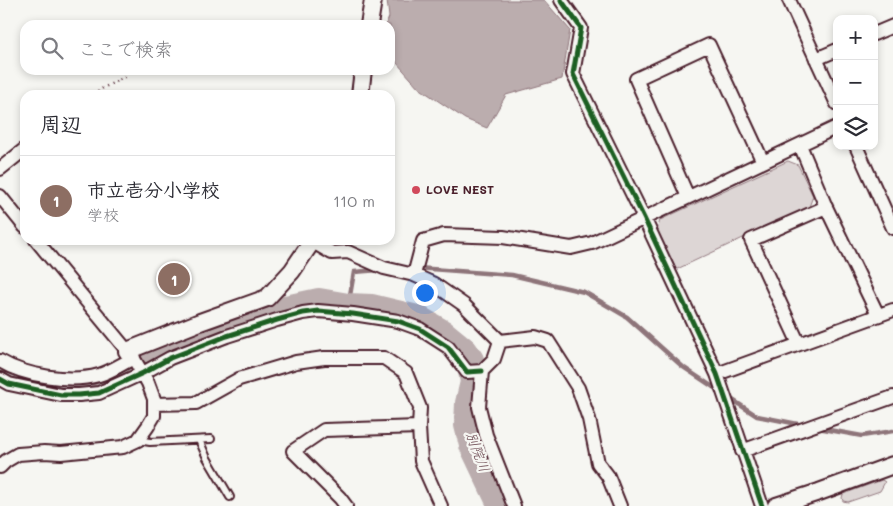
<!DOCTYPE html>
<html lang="ja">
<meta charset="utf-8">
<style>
:root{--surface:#fff;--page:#f2f2f3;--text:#2b2b33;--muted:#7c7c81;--line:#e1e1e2;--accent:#b45309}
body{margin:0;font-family:Mali,"Klee One",sans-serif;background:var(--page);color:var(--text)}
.controls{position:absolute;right:15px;top:15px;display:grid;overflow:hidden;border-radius:10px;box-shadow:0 2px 8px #0003}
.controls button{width:45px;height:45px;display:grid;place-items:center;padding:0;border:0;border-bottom:1px solid var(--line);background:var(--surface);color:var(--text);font:25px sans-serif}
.you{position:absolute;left:424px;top:292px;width:18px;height:18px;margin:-12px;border:4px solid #fff;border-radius:50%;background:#1a73e8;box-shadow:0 0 0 8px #1a73e833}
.badge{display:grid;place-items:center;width:32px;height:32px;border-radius:50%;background:var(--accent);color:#fff;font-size:16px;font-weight:700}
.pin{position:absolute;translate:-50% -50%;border:2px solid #fff;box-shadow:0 1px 5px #0006}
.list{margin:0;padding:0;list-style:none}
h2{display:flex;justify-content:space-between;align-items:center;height:65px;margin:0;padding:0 20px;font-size:21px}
h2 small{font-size:16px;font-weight:400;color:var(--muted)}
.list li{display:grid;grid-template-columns:32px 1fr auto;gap:15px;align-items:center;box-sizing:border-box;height:90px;padding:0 20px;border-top:1px solid var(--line)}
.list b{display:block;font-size:19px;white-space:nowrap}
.list p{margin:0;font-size:16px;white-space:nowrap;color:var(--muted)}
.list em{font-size:16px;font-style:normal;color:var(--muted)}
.icon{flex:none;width:28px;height:28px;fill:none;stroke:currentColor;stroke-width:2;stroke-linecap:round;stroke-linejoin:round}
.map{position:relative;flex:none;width:893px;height:506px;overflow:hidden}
.search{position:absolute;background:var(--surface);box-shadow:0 2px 8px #0003;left:20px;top:20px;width:375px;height:55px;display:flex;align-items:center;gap:12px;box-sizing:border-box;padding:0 18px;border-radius:15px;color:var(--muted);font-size:19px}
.panel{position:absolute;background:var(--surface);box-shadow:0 2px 8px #0003;left:20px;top:90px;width:375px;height:155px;border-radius:15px}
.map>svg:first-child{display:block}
.green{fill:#ddd6d5;stroke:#947a80}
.water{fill:#bbadae;stroke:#8e747a}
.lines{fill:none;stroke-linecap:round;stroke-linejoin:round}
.stream{stroke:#8e747a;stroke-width:4.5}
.river{stroke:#bbadae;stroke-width:28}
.service-casing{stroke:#4a1f2b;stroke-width:10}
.minor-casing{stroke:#4a1f2b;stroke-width:16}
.tertiary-casing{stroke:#4a1f2b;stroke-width:20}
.path{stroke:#4a1f2b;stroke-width:2.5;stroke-dasharray:1 4;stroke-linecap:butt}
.service{stroke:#f6f6f2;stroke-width:6}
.minor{stroke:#f6f6f2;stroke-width:12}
.tertiary{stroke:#f6f6f2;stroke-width:16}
.cycleway-casing{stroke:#f6f6f2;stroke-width:8}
.cycleway{stroke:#1b5e20;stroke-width:5}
.poi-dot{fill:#d1495b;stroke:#f6f6f2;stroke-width:2}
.labels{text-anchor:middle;stroke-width:4.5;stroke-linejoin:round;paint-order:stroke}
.poi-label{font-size:12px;font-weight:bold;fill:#4a1f2b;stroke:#f6f6f2;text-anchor:start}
.water-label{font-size:14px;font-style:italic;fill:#6c4a52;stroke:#f6f6f2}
</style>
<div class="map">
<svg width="893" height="506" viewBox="0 0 893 506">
<rect width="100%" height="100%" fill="#f6f6f2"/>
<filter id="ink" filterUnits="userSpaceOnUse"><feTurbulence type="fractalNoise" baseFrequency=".02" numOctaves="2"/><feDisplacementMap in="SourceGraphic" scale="10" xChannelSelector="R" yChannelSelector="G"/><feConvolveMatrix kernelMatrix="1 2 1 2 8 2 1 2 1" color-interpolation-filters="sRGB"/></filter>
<g filter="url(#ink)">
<path class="green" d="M788 161 798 165 813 196 809 207 675 270 657 231 660 220Z
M882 480 885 482 880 491 848 502 843 501 842 498 843 494Z"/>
<path class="water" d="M387 0H544L570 30 562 79 506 95 487 128 465 119 419 88 396 62 390 53V25H386L389 17Z"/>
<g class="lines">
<path class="stream" d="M417 268 512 275 584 292 627 317 683 367 719 391
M348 307 354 272 379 270
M728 397 757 416 803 425
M818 428 862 436 893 431"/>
<path class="river" d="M0 370 15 377 58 388 82 387 105 382 189 342 286 309 319 302 348 307 372 308 418 319 442 333 464 351 470 360 474 382 469 403 468 425 473 445 502 506"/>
<defs>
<path id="service" d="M138 440 150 442 211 439
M199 440 207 458 230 497"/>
<path id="minor" d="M561 0 581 28 573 74 644 218 717 374 762 506
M789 0 837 104
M874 34 893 26
M816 59 837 50
M800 145 826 207 878 315
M856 146 893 228
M0 169 25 149
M0 196 25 227
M688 197 636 79 709 45 763 162
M313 242 332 253 348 252 384 268 414 275 434 284 464 305 500 341
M414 275 423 241 444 235 503 237 571 248 592 243 837 127
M500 341 535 337 548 341 578 388 589 419 598 463 608 476 620 506
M500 341 494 359 482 371 479 407 486 435 514 506
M799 344 751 240 826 207
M0 361C25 376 70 383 99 375 110 372 123 363 134 358
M717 374 893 310
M0 379 9 384 61 395H79L99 393 143 373 170 358 227 336 277 320 303 313 318 311 353 314 398 321 420 329 448 347 467 372 482 371
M154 404 196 403 239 379 296 362 324 358H384L406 373 420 408 419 427
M742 451 893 397
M0 467 6 461 18 454 44 452 61 453 123 447 138 440 148 426 154 416V399L148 383 134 359 36 240
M346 506 340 498 293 451 324 430 419 427 421 461 441 506"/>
<path id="tertiary" d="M369 25 373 0
M360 95 363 70
M127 351 200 322 267 298 292 271 313 240
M776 506 819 492 893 465"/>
</defs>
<use href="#service" class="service-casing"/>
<use href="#minor" class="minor-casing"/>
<use href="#tertiary" class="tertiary-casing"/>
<path class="path" d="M94 95 103 88 125 77"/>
<use href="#service" class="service"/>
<use href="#minor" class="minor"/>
<use href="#tertiary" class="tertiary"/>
<defs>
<path id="cycleway" d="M561 0 581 28 573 74 644 218 717 374 762 506
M0 379 9 384 61 395H79L99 393 143 373 170 358 227 336 277 320 303 313 318 311 353 314 398 321 420 329 448 347 467 372 482 371"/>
</defs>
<use href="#cycleway" class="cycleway-casing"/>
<use href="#cycleway" class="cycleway"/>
</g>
</g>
<circle class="poi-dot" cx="416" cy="190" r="5"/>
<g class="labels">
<g class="poi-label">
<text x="426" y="194">LOVE NEST</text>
</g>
<g class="water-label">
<text transform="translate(478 452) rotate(69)" y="5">別院川</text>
</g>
</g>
</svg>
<div class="controls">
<button>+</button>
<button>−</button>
<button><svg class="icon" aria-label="layers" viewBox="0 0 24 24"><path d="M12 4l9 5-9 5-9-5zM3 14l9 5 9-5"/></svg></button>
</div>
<div class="you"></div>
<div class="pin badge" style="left:174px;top:279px;background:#8d6e63">1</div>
<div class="search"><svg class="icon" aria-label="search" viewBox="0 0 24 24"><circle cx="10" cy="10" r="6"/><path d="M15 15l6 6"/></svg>ここで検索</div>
<section class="panel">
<h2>周辺<small></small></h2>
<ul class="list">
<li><span class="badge" style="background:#8d6e63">1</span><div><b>市立壱分小学校</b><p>学校</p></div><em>110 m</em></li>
</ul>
</section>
</div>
